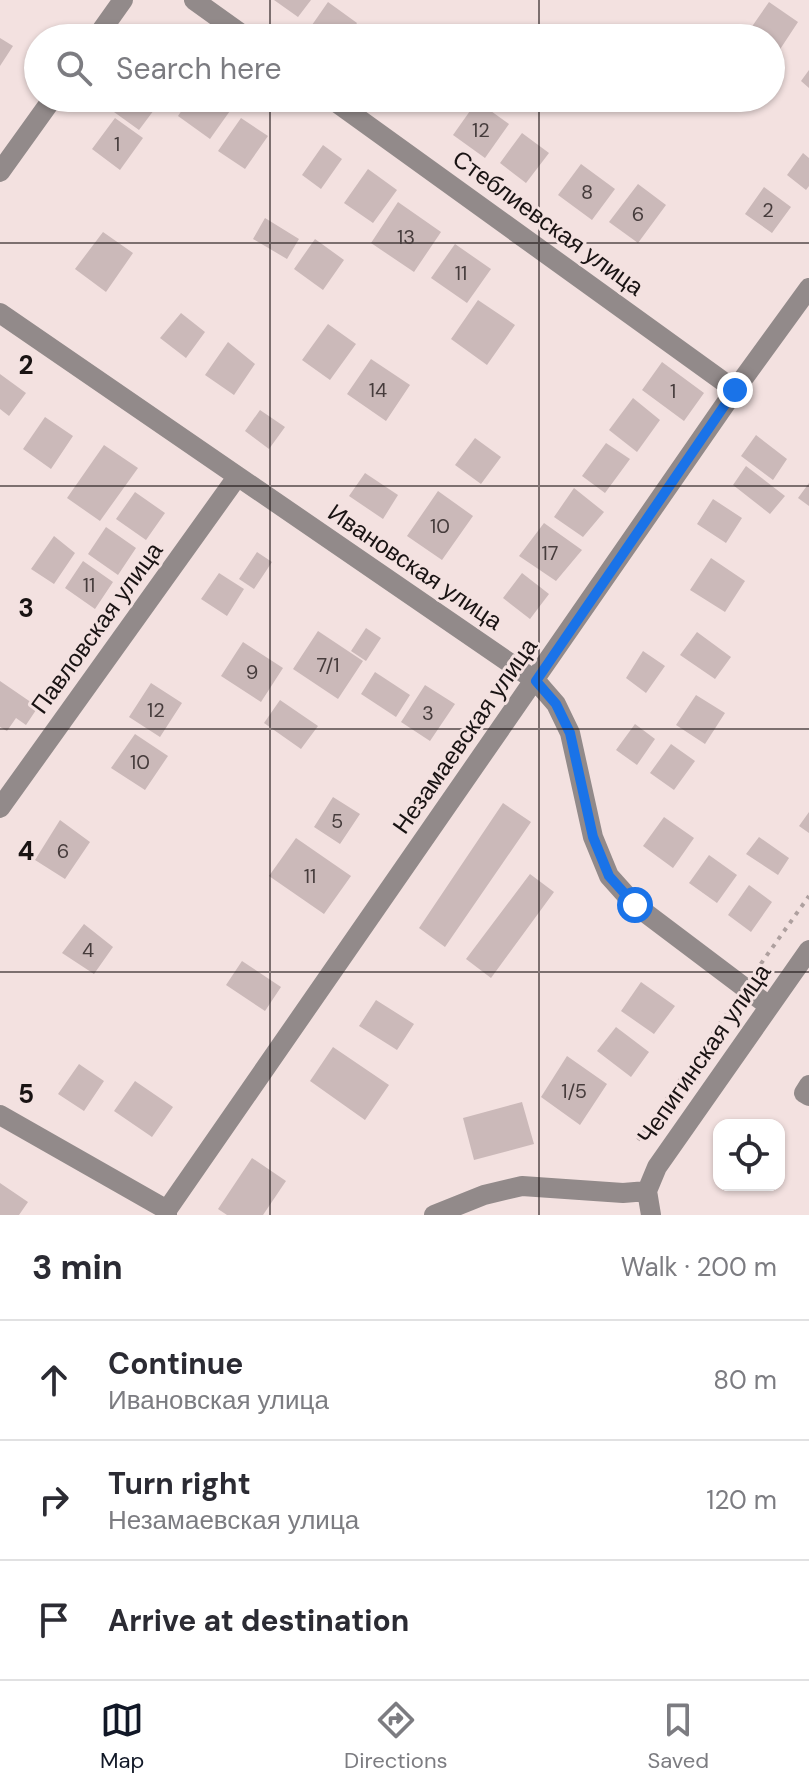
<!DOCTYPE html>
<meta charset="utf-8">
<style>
:root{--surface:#fff;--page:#f7f7f7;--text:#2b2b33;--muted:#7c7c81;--line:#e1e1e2;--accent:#111827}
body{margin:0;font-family:"DM Sans",sans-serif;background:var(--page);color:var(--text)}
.controls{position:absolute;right:24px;bottom:24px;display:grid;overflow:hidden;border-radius:16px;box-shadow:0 2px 6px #0004}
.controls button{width:72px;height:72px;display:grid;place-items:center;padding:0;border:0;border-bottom:2px solid var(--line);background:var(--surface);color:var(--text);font:40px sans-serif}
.stop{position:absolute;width:24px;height:24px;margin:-18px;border:6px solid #1a73e8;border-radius:50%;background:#fff}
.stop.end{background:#1a73e8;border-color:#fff;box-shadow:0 2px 8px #0008}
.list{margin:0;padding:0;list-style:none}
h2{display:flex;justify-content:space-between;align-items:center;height:104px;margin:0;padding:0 32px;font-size:34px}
h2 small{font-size:26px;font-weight:400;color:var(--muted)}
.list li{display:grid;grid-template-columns:52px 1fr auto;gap:24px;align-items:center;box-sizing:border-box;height:120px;padding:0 32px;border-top:2px solid var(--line)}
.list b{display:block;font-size:30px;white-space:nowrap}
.list p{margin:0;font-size:26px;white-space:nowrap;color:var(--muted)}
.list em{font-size:26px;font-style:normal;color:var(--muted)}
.icon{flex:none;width:44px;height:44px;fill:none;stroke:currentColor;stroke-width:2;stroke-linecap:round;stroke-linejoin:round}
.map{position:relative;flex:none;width:809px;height:1215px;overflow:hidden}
.search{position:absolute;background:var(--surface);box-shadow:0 2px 6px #0004;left:24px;right:24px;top:24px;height:88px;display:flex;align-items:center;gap:20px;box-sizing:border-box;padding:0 28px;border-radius:44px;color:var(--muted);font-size:30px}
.sheet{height:464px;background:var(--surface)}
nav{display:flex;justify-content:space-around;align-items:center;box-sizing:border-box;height:112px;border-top:2px solid var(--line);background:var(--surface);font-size:22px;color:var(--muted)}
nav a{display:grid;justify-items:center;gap:4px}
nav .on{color:var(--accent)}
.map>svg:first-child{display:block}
.building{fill:#cbb9b9}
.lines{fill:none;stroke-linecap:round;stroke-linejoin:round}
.path{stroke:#aea09f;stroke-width:4;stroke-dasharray:4 6;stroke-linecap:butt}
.minor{stroke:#928a8a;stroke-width:20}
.route{stroke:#1a73e8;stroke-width:10}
.grid{fill:none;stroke:#191313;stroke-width:2;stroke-opacity:0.55}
.labels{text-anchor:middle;stroke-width:6;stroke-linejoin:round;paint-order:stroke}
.number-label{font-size:20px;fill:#463c3c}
.street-label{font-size:24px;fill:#191313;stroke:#f3e1e0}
.grid-label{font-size:26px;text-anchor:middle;font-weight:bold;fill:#191313;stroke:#f3e1e0;stroke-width:6;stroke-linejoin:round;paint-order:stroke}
</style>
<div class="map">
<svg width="809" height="1215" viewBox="0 0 809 1215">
<rect width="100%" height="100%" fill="#f3e1e0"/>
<path class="building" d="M274 0H311L298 17Z
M328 2 357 23 347 38H330L312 25Z
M769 2 798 22 771 63V38H744Z
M0 38 13 46 0 66Z
M809 70V88L801 81Z
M124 98H155L160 102 139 130 114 112Z
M190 98H233L237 101 210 139 178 116Z
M426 98H451L443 110Z
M477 101 509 124 485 158 453 135Z
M115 118 143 138 120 170 92 149Z
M241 118 268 136 245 169 218 151Z
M522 133 549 153 526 183 500 163Z
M323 145 342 159 321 189 302 175Z
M803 153 809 158V186L806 190 787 175Z
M581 164 615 189 592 220 558 195Z
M368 169 397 190 373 223 344 203Z
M638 184 666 205 638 243 609 222Z
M764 187 791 207 772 233 745 214Z
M398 202 441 232 414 272 371 243Z
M265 218 299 239 287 259 253 239Z
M103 232 133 253 106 292 75 269Z
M315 239 344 260 323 290 294 269Z
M455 244 491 269 467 303 431 278Z
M478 300 515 325 487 365 451 339Z
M181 313 205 332 186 358 160 338Z
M328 324 356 344 330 380 302 360Z
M228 342 255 364 234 395 205 375Z
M371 359 410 385 386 421 347 394Z
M662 362 704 393 684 421 642 390Z
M0 374 26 393 9 416 0 409Z
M633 398 660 420 637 452 609 430Z
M260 410 285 427 269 449 245 431Z
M45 417 73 436 51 469 23 449Z
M756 435 787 459 773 480 741 456Z
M475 438 501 457 481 484 455 465Z
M606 443 630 459 605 493 582 476Z
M104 445 138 468 100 521 67 498Z
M746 466 785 496 770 514 733 485Z
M365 473 398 495 383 519 349 496Z
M809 483V506L798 498Z
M574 488 604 512 583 537 554 517Z
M438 491 473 516 442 560 407 536Z
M135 492 165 513 146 540 116 519Z
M713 499 742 518 726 543 697 524Z
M544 523 582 550 556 581 519 556Z
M106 527 136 548 118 575 88 554Z
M54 536 75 553 54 584 31 569Z
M257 552 272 562 254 589 239 579Z
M711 558 745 581 725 612 690 590Z
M83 561 113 582 95 609 65 588Z
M219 573 244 589 227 616 201 599Z
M522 573 549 594 530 619 503 598Z
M366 628 381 638 366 661 351 651Z
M318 631 363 661 338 699 293 669Z
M697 632 731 657 715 679 680 655Z
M243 642 283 668 261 702 221 676Z
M643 651 665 666 646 693 626 678Z
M375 672 410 695 396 717 361 694Z
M0 681 38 707 26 725 16 718 7 731 0 727Z
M151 683 182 703 160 737 129 717Z
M425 685 455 704 430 741 401 722Z
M696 695 725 713 705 744 676 725Z
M280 700 318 726 301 749 264 723Z
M635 724 655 739 637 765 616 750Z
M135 734 168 756 145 790 111 768Z
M671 744 695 761 674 790 650 773Z
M333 797 360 814 340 844 314 827Z
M503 803 531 822 445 947 419 928Z
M809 812V833L799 826Z
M664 817 694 838 673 868 643 846Z
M60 820 90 842 65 879 35 860Z
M759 837 789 858 778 875 746 854Z
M296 838 351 876 324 914 269 876Z
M709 855 737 875 717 903 689 883Z
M530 874 554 892 491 978 466 959Z
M749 885 772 902 751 932 728 915Z
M84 924 113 947 94 974 62 953Z
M242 961 281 987 265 1011 226 985Z
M641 982 675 1006 654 1034 621 1011Z
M376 1000 414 1024 397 1050 359 1026Z
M616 1027 649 1052 631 1077 597 1051Z
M333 1047 389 1085 365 1120 310 1081Z
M567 1056 607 1084 580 1125 541 1097Z
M79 1064 104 1081 84 1111 58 1094Z
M135 1081 173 1107 152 1137 114 1111Z
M522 1102 534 1144 474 1160 463 1118Z
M252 1158 286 1181 263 1215H227L218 1209Z
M0 1183 28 1202 19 1215H0Z"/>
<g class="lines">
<path class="path" d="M755 972 809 896
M638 1140 734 1003"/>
<path class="minor" d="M194 0 247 38
M96 38 123 0
M330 98 735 390
M0 172 53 98
M0 313 536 681 556 704 570 733 593 837 609 876 635 905 769 1006
M0 808 237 477
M809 1085 804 1093 809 1096
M0 1115 167 1210 166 1215
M647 1191 657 1167 809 950
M647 1191 651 1215
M167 1215V1210L735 390 809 288
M434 1215 484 1195 522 1186 623 1193 647 1191"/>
</g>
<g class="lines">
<path class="route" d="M635 905 609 876 593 837 570 733 556 704 536 681 735 390"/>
</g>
<path class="grid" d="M270 0V38M539 0V38M270 98V1215M539 98V1215M0 243H809M0 486H809M0 729H809M0 972H809"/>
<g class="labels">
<g class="number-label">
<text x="481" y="137">12</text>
<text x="117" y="151">1</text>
<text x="587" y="199">8</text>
<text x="768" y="217">2</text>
<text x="638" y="221">6</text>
<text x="406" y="244">13</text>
<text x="461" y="280">11</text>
<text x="378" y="397">14</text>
<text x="673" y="398">1</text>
<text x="440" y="533">10</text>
<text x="550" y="560">17</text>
<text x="89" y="592">11</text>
<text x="328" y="672">7/1</text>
<text x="252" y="679">9</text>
<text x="156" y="717">12</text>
<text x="428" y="720">3</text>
<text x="140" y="769">10</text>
<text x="337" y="828">5</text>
<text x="63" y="858">6</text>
<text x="310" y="883">11</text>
<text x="88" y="957">4</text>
<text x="574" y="1098">1/5</text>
</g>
<g class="street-label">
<text transform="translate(548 223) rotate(36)" y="8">Стеблиевская улица</text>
<text transform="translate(415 567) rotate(34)" y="8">Ивановская улица</text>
<text transform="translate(97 628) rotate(-54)" y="8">Павловская улица</text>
<text transform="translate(465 736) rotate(-55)" y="8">Незамаевская улица</text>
<text transform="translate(704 1054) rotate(-55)" y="8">Чепигинская улица</text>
</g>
</g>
<g class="grid-label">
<text x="26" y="374">2</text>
<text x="26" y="617">3</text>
<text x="26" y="860">4</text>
<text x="26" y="1103">5</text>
</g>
</svg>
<div class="controls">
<button><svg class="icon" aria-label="locate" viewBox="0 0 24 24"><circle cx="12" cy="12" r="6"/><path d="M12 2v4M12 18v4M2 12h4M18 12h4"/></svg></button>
</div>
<div class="stop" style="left:635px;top:905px"></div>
<div class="stop end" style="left:735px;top:390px"></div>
<div class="search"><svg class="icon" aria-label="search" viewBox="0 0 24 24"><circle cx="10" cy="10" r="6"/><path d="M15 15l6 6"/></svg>Search here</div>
</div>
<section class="sheet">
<h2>3 min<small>Walk · 200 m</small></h2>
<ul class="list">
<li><svg class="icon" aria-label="ahead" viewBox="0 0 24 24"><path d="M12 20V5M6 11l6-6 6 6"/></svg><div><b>Continue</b><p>Ивановская улица</p></div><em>80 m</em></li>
<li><svg class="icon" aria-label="right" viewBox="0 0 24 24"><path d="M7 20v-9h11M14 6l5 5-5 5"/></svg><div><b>Turn right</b><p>Незамаевская улица</p></div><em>120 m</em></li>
<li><svg class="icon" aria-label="arrive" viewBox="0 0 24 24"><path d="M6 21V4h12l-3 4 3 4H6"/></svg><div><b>Arrive at destination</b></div></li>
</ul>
</section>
<nav>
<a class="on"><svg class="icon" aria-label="map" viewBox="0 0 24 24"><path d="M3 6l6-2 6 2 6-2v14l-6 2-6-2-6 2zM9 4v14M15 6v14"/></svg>Map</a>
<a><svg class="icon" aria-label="directions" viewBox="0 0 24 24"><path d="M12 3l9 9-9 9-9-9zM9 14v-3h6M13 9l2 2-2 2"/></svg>Directions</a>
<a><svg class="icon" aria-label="saved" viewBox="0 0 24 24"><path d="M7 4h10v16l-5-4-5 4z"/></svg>Saved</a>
</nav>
